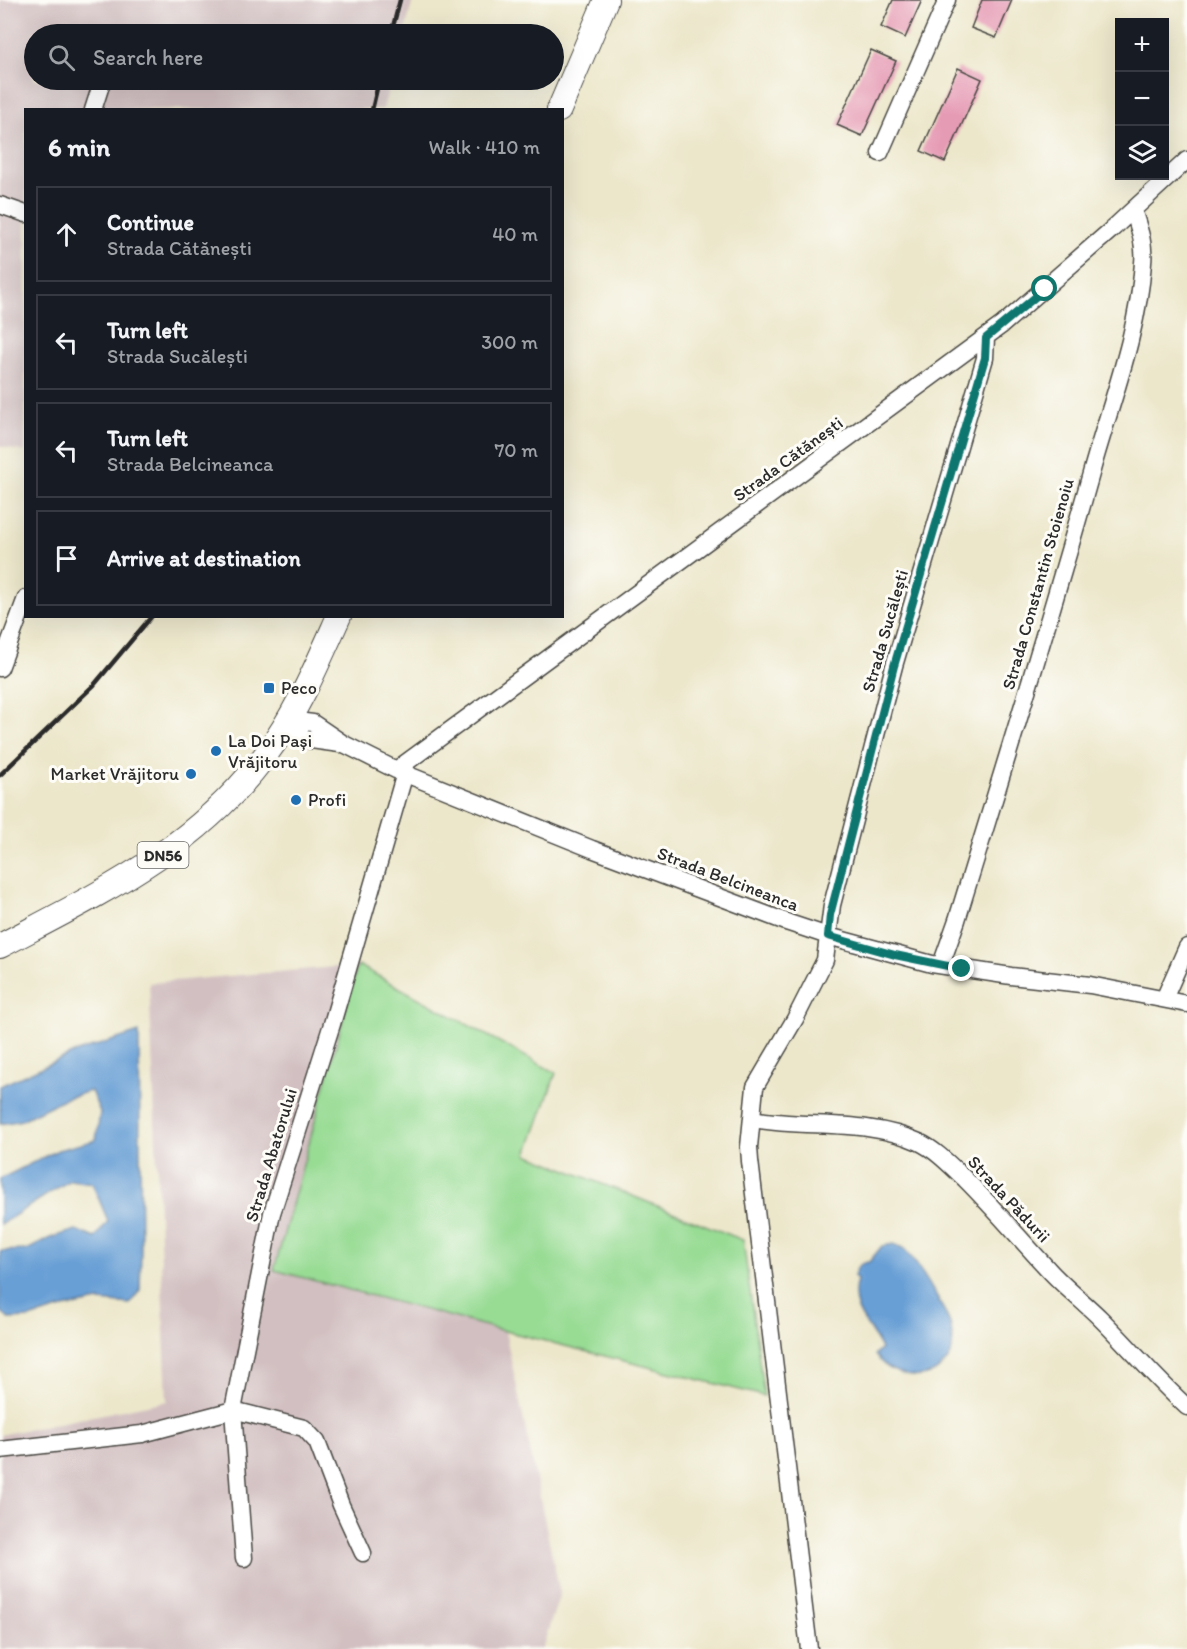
<!DOCTYPE html>
<meta charset="utf-8">
<style>
:root{--surface:#171b24;--page:#20242c;--text:#f1f3f6;--muted:#9ea1a6;--line:#363941}
body{margin:0;font-family:Itim,sans-serif;background:var(--page);color:var(--text)}
.controls{position:absolute;right:18px;top:18px;display:grid;overflow:hidden;border-radius:0px;box-shadow:0 6px 24px #0002}
.controls button{width:54px;height:54px;display:grid;place-items:center;padding:0;border:0;border-bottom:2px solid var(--line);background:var(--surface);color:var(--text);font:30px sans-serif}
.stop{position:absolute;width:18px;height:18px;margin:-14px;border:4px solid #0f766e;border-radius:50%;background:#fff}
.stop.end{background:#0f766e;border-color:#fff;box-shadow:0 2px 6px #0008}
.list{margin:0;padding:0;list-style:none}
h2{display:flex;justify-content:space-between;align-items:center;height:78px;margin:0;padding:0 24px;font-size:26px}
h2 small{font-size:20px;font-weight:400;color:var(--muted)}
.list li{display:grid;grid-template-columns:39px 1fr auto;gap:18px;align-items:center;box-sizing:border-box;height:96px;margin:0 12px 12px;padding:0 12px;border:2px solid var(--line);border-radius:0px}
.list b{display:block;font-size:22px;white-space:nowrap}
.list p{margin:0;font-size:20px;white-space:nowrap;color:var(--muted)}
.list em{font-size:20px;font-style:normal;color:var(--muted)}
.icon{flex:none;width:33px;height:33px;fill:none;stroke:currentColor;stroke-width:2;stroke-linecap:round;stroke-linejoin:round}
.map{position:relative;flex:none;width:1187px;height:1649px;overflow:hidden}
.search{position:absolute;background:var(--surface);box-shadow:0 6px 24px #0002;left:24px;top:24px;width:540px;height:66px;display:flex;align-items:center;gap:15px;box-sizing:border-box;padding:0 21px;border-radius:33px;color:var(--muted);font-size:22px}
.panel{position:absolute;background:var(--surface);box-shadow:0 6px 24px #0002;left:24px;top:108px;width:540px;height:510px;border-radius:0px}
.map>svg:first-child{display:block}
.industrial{fill:#d2bfc1}
.green{fill:#98dc94;stroke:#628460;stroke-width:1.5}
.water{fill:#679fd5;stroke:#496580;stroke-width:1.5}
.building{fill:#e69bb5}
.lines{fill:none;stroke-linecap:round;stroke-linejoin:round}
.minor-casing{stroke:#484743;stroke-width:19}
.highway-casing{stroke:#484743;stroke-width:26}
.minor{stroke:#fff;stroke-width:16}
.highway{stroke:#fff;stroke-width:24}
.rail{stroke:#2b2b2b;stroke-width:4.5}
.route{stroke:#0f766e;stroke-width:8}
.poi-dot{fill:#1f6fb2;stroke:#fdfcf7;stroke-width:2}
.labels{text-anchor:middle;stroke-width:6;stroke-linejoin:round;paint-order:stroke}
.shield{fill:#fdfcf7;stroke:#6a6a68;stroke-width:1.5}
.shield-label{font-size:16px;font-weight:bold;fill:#2b2b2b}
.street-label{font-size:18px;fill:#2b2b2b;stroke:#fdfcf7}
.poi-label{font-size:18px;fill:#2b2b2b;stroke:#fdfcf7;text-anchor:start}
</style>
<div class="map">
<svg width="1187" height="1649" viewBox="0 0 1187 1649">
<rect width="100%" height="100%" fill="#fdfcf7"/>
<filter id="ink" filterUnits="userSpaceOnUse"><feTurbulence type="fractalNoise" baseFrequency=".0167" numOctaves="2"/><feDisplacementMap in="SourceGraphic" scale="12" xChannelSelector="R" yChannelSelector="G"/><feConvolveMatrix kernelMatrix="1 2 1 2 8 2 1 2 1" color-interpolation-filters="sRGB"/></filter>
<filter id="wash" filterUnits="userSpaceOnUse"><feTurbulence type="fractalNoise" baseFrequency=".008" numOctaves="4" result="noise"/><feDisplacementMap in="SourceGraphic" scale="24" xChannelSelector="R" yChannelSelector="G"/><feGaussianBlur stdDeviation="1.35" result="paint"/><feColorMatrix in="noise" values="0 0 0 0 0 0 0 0 0 0 0 0 0 0 0 0 0 1.4 0 .05"/><feComposite in="paint" operator="in"/></filter>
<g filter="url(#wash)">
<rect width="100%" height="100%" fill="#ece7cb"/>
<path class="industrial" d="M0 0H413L404 34H34V80H391L383 109 26 110 25 452 0 446Z
M358 965 274 1269 505 1331 560 1593 542 1649H0V1435L167 1401 149 983Z"/>
<path class="green" d="M358 965 556 1073 527 1154 743 1240 764 1396 505 1331 274 1270Z"/>
<path class="water" d="M139 1032 141 1251 140 1290 130 1304 99 1301 59 1309 30 1318 9 1319 0 1312V1251L27 1250 50 1238 76 1230 95 1238 108 1221 92 1183 70 1180 0 1225V1179L58 1150 96 1140 100 1112 91 1091 66 1098 22 1120 0 1124V1086L74 1053Z
M894 1244C898 1246 903 1247 906 1251 917 1262 947 1312 951 1327 952 1333 953 1343 952 1349 951 1356 948 1361 943 1365 924 1386 890 1375 875 1355L881 1349C870 1324 848 1311 857 1280L854 1276C857 1267 859 1263 869 1262L882 1246Z"/>
<g id="blocks">
<path class="building" d="M893 0H922L905 38 881 27Z
M982 0H1012L996 38 971 28Z
M871 50 896 61 862 136 837 125Z
M958 68 982 79 945 162 921 151Z"/>
</g>
</g>
<g filter="url(#ink)">
<use href="#blocks" fill-opacity="0" stroke="#484743" stroke-width="1.5"/>
<g class="lines">
<defs>
<path id="minor" d="M93 110 101 85
M880 153 947 0
M0 205 26 214
M0 668 26 598
M289 720 313 723 344 744 396 770 592 849 789 923 828 936 932 964 1011 976 1090 985 1187 1004
M289 720 304 739 340 744
M396 770 1002 325 1110 231 1187 160
M941 965 957 920C1003 770 1050 621 1092 470 1111 402 1138 334 1143 263 1145 244 1139 228 1133 210
M1164 999 1187 947
M753 1119C807 1129 866 1118 919 1142 936 1150 951 1166 965 1179 994 1208 1020 1239 1048 1269 1064 1287 1084 1302 1101 1319 1130 1348 1157 1380 1187 1407
M0 1450 142 1434 233 1410 304 1428 317 1442 341 1505 363 1553
M244 1558 233 1410 272 1213 332 1024 405 773
M809 1649 750 1161 749 1147 755 1087 795 1019 825 960 832 905 894 666 985 358 986 338"/>
<path id="highway" d="M559 110 606 0
M0 946C100 893 194 850 264 757 296 715 317 665 339 616"/>
</defs>
<use href="#minor" class="minor-casing"/>
<use href="#highway" class="highway-casing"/>
<use href="#minor" class="minor"/>
<use href="#highway" class="highway"/>
<path class="rail" d="M391 34 400 0
M372 110 379 80
M0 775 94 685 152 616"/>
</g>
</g>
<g class="lines" filter="url(#ink)">
<path class="route" d="M962 969 895 955 828 936 830 915 894 666 985 358 986 338 1045 289"/>
</g>
<g class="poi-dot">
<rect x="263" y="682" width="12" height="12" rx="3"/>
<circle cx="216" cy="751" r="6"/>
<circle cx="191" cy="774" r="6"/>
<circle cx="296" cy="800" r="6"/>
</g>
<g class="labels">
<rect class="shield" x="137.5" y="842" width="51" height="26" rx="4.5"/>
<g class="shield-label">
<text x="163" y="861">DN56</text>
</g>
<g class="street-label">
<text transform="translate(788 459) rotate(-36)" y="6">Strada Cătănești</text>
<text transform="translate(1038 584) rotate(-74)" y="6">Strada Constantin Stoienoiu</text>
<text transform="translate(885 631) rotate(-74)" y="6">Strada Sucălești</text>
<text transform="translate(728 879) rotate(21)" y="6">Strada Belcineanca</text>
<text transform="translate(271 1155) rotate(-73)" y="6">Strada Abatorului</text>
<text transform="translate(1009 1199) rotate(47)" y="6">Strada Pădurii</text>
</g>
<g class="poi-label">
<text x="281" y="694">Peco</text>
<text x="228" y="747">La Doi Pași<tspan x="228" dy="21">Vrăjitoru</tspan></text>
<text x="179" y="780" text-anchor="end">Market Vrăjitoru</text>
<text x="308" y="806">Profi</text>
</g>
</g>
</svg>
<div class="controls">
<button>+</button>
<button>−</button>
<button><svg class="icon" aria-label="layers" viewBox="0 0 24 24"><path d="M12 4l9 5-9 5-9-5zM3 14l9 5 9-5"/></svg></button>
</div>
<div class="stop" style="left:1045px;top:289px"></div>
<div class="stop end" style="left:962px;top:969px"></div>
<div class="search"><svg class="icon" aria-label="search" viewBox="0 0 24 24"><circle cx="10" cy="10" r="6"/><path d="M15 15l6 6"/></svg>Search here</div>
<section class="panel">
<h2>6 min<small>Walk · 410 m</small></h2>
<ul class="list">
<li><svg class="icon" aria-label="ahead" viewBox="0 0 24 24"><path d="M12 20V5M6 11l6-6 6 6"/></svg><div><b>Continue</b><p>Strada Cătănești</p></div><em>40 m</em></li>
<li><svg class="icon" aria-label="left" viewBox="0 0 24 24"><path d="M17 20v-9H6M10 6l-5 5 5 5"/></svg><div><b>Turn left</b><p>Strada Sucălești</p></div><em>300 m</em></li>
<li><svg class="icon" aria-label="left" viewBox="0 0 24 24"><path d="M17 20v-9H6M10 6l-5 5 5 5"/></svg><div><b>Turn left</b><p>Strada Belcineanca</p></div><em>70 m</em></li>
<li><svg class="icon" aria-label="arrive" viewBox="0 0 24 24"><path d="M6 21V4h12l-3 4 3 4H6"/></svg><div><b>Arrive at destination</b></div></li>
</ul>
</section>
</div>
